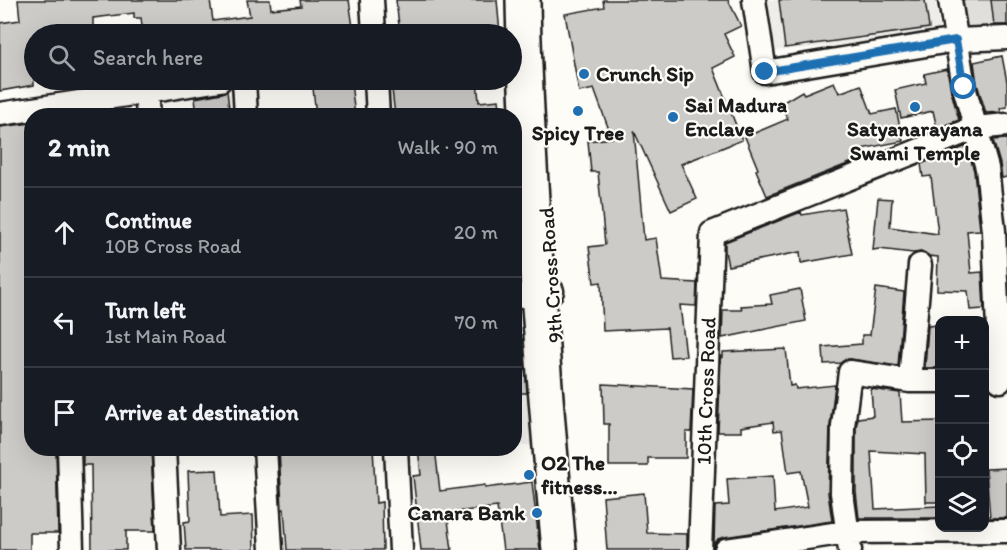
<!DOCTYPE html>
<meta charset="utf-8">
<style>
:root{--surface:#171b24;--page:#242831;--text:#f1f3f6;--muted:#9ea1a6;--line:#363941}
body{margin:0;font-family:Itim,sans-serif;background:var(--page);color:var(--text)}
.controls{position:absolute;right:18px;bottom:18px;display:grid;overflow:hidden;border-radius:12px;box-shadow:0 6px 24px #0002}
.controls button{width:54px;height:54px;display:grid;place-items:center;padding:0;border:0;border-bottom:2px solid var(--line);background:var(--surface);color:var(--text);font:30px sans-serif}
.stop{position:absolute;width:18px;height:18px;margin:-14px;border:4px solid #1f6fb2;border-radius:50%;background:#fff}
.stop.end{background:#1f6fb2;border-color:#fff;box-shadow:0 2px 6px #0008}
.list{margin:0;padding:0;list-style:none}
h2{display:flex;justify-content:space-between;align-items:center;height:78px;margin:0;padding:0 24px;font-size:26px}
h2 small{font-size:20px;font-weight:400;color:var(--muted)}
.list li{display:grid;grid-template-columns:39px 1fr auto;gap:18px;align-items:center;box-sizing:border-box;height:90px;padding:0 24px;border-top:2px solid var(--line)}
.list b{display:block;font-size:22px;white-space:nowrap}
.list p{margin:0;font-size:20px;white-space:nowrap;color:var(--muted)}
.list em{font-size:20px;font-style:normal;color:var(--muted)}
.icon{flex:none;width:33px;height:33px;fill:none;stroke:currentColor;stroke-width:2;stroke-linecap:round;stroke-linejoin:round}
.map{position:relative;flex:none;width:1007px;height:550px;overflow:hidden}
.search{position:absolute;background:var(--surface);box-shadow:0 6px 24px #0002;left:24px;top:24px;width:498px;height:66px;display:flex;align-items:center;gap:15px;box-sizing:border-box;padding:0 21px;border-radius:33px;color:var(--muted);font-size:22px}
.panel{position:absolute;background:var(--surface);box-shadow:0 6px 24px #0002;left:24px;top:108px;width:498px;height:348px;border-radius:24px}
.map>svg:first-child{display:block}
.built{fill:#eeede9}
.green{fill:#e0dfdb;stroke:#7e7e7c;stroke-width:1.5}
.building{fill:#cccbc8;stroke:#1c1c1c;stroke-width:1.5}
.lines{fill:none;stroke-linecap:round;stroke-linejoin:round}
.street-casing{stroke:#1c1c1c;stroke-width:27}
.secondary-casing{stroke:#1c1c1c;stroke-width:38}
.street{stroke:#fdfcf7;stroke-width:22}
.secondary{stroke:#fdfcf7;stroke-width:33}
.route{stroke:#1f6fb2;stroke-width:8}
.poi-dot{fill:#1f6fb2;stroke:#fdfcf7;stroke-width:2}
.labels{text-anchor:middle;stroke-width:4.5;stroke-linejoin:round;paint-order:stroke}
.poi-label{font-size:21px;font-weight:bold;fill:#1c1c1c;stroke:#fdfcf7;text-anchor:start}
.street-label{font-size:21px;fill:#1c1c1c;stroke:#fdfcf7}
</style>
<div class="map">
<svg width="1007" height="550" viewBox="0 0 1007 550">
<rect width="100%" height="100%" fill="#fdfcf7"/>
<filter id="ink" filterUnits="userSpaceOnUse"><feTurbulence type="fractalNoise" baseFrequency=".0167" numOctaves="2"/><feDisplacementMap in="SourceGraphic" scale="12" xChannelSelector="R" yChannelSelector="G"/><feConvolveMatrix kernelMatrix="1 2 1 2 8 2 1 2 1" color-interpolation-filters="sRGB"/></filter>
<g filter="url(#ink)">
<path class="built" d="M763 0H935L941 38 770 51Z
M531 300 533 445H515V303Z"/>
<path class="green" d="M960 0H1007V26L964 32Z"/>
<path class="building" d="M18 0H210L213 21 250 16 247 0H270L271 9 301 6 300 0H349L354 34H143L141 18H134V13L93 18V34H34V85L0 91V23L20 20Z
M396 0H497L500 34H400Z
M603 0H728L741 26 724 34 735 57 713 68 742 140 681 164 697 199 671 211 634 131 644 240 656 238 662 281 697 283 696 306 680 305 686 356 670 357 667 328 603 331 601 282 594 283 589 247 605 245 598 172H591L588 141 612 138 594 89 579 92 565 14 604 7Z
M779 0H925L929 28 785 48Z
M991 0H1007V25H994Z
M1002 56 1007 82V107L1000 108 1001 112 986 113 977 84 974 62Z
M947 69 951 91 959 120 937 128 933 111 901 118 895 90 926 83 924 74Z
M391 80H477L479 102 499 100 501 116H395Z
M834 82 839 93 861 85 872 114 896 109 903 141 861 149 865 157 767 196 756 170 758 169 745 137 788 119 780 104 802 91 804 94Z
M351 83 355 116H316L313 88Z
M227 91 230 116H197L195 98 222 93Z
M32 123V448H56L58 533H30V550H0V127Z
M1007 139V177L1002 178 1000 164 993 140Z
M967 146 974 171 980 230 967 231 971 273 982 272 984 309 970 310 968 291 937 290 938 257 929 256 922 252 913 253 879 249 873 250 878 198 892 199 890 227 938 234 931 176 923 177 921 164Z
M843 208 852 254 801 263 800 252 728 266 725 251V242L801 212 802 215Z
M876 288 904 292 898 366 851 359H846L840 363 824 364 823 347 862 344V335H870Z
M800 289 806 321 722 338 723 310H742L741 306 772 304 770 295Z
M939 325V368H925L928 326Z
M514 339H523L527 393H514Z
M786 349 790 386 795 385 796 389 835 385 830 426 828 493 832 521 724 537 718 539 714 545 715 506 729 505 727 479 773 476 775 512 808 507 801 471 788 473 782 430 774 431 773 422 741 427V432H718L721 357H723V352Z
M603 384 693 389 691 432H686V458H648V466H609V424H604Z
M871 389 900 393 902 422 939 421V502H926L925 454 871 451 875 509 939 506V518H859L856 492V427L858 418 873 416Z
M83 448H151L155 531H126V550H92L91 465H83Z
M279 448H373L376 503 382 502 383 550H287L284 509H282Z
M418 448H435L440 491 485 485V488L532 482 540 550H503L497 507 447 513 452 550H421L413 476 421 475Z
M1007 468V518H990L986 469Z
M217 470 220 517 253 515 254 550H186L184 522 190 521 188 471Z
M644 493 647 533 687 534V550H607L603 497Z"/>
<g class="lines">
<defs>
<path id="street" d="M372 0 374 34
M754 0 765 72 956 40 1007 38
M950 0 964 87 987 168 994 231 1000 381
M244 80 246 116
M376 80 378 116
M146 92 148 116
M0 114 146 92 220 80
M514 297 552 291
M910 381 920 265
M69 448 72 550
M164 448 169 550
M265 448 271 550
M396 448 401 550
M700 550 712 233 975 128 1007 125
M726 550 847 532 1007 531
M850 550 842 493 843 426 850 372 910 381H940"/>
<path id="secondary" d="M523 0C524 73 529 146 533 218 540 329 549 440 559 550"/>
</defs>
<use href="#street" class="street-casing"/>
<use href="#secondary" class="secondary-casing"/>
<use href="#street" class="street"/>
<use href="#secondary" class="secondary"/>
</g>
</g>
<g class="lines" filter="url(#ink)">
<path class="route" d="M765 72 956 40 964 87"/>
</g>
<g class="poi-dot">
<circle cx="584" cy="74" r="6"/>
<circle cx="915" cy="107" r="6"/>
<circle cx="578" cy="111" r="6"/>
<circle cx="673" cy="117" r="6"/>
<circle cx="529" cy="475" r="6"/>
<circle cx="537" cy="513" r="6"/>
</g>
<g class="labels">
<g class="poi-label">
<text x="596" y="81">Crunch Sip</text>
<text x="685" y="112">Sai Madura<tspan x="685" dy="24">Enclave</tspan></text>
<text x="915" y="136" text-anchor="middle">Satyanarayana<tspan x="915" dy="24">Swami Temple</tspan></text>
<text x="578" y="140" text-anchor="middle">Spicy Tree</text>
<text x="541" y="470">O2 The<tspan x="541" dy="24">fitness...</tspan></text>
<text x="525" y="520" text-anchor="end">Canara Bank</text>
</g>
<g class="street-label">
<text transform="translate(551 275) rotate(-94)" y="7">9th Cross Road</text>
<text transform="translate(706 391) rotate(-88)" y="7">10th Cross Road</text>
</g>
</g>
</svg>
<div class="controls">
<button>+</button>
<button>−</button>
<button><svg class="icon" aria-label="locate" viewBox="0 0 24 24"><circle cx="12" cy="12" r="6"/><path d="M12 2v4M12 18v4M2 12h4M18 12h4"/></svg></button>
<button><svg class="icon" aria-label="layers" viewBox="0 0 24 24"><path d="M12 4l9 5-9 5-9-5zM3 14l9 5 9-5"/></svg></button>
</div>
<div class="stop" style="left:964px;top:87px"></div>
<div class="stop end" style="left:765px;top:72px"></div>
<div class="search"><svg class="icon" aria-label="search" viewBox="0 0 24 24"><circle cx="10" cy="10" r="6"/><path d="M15 15l6 6"/></svg>Search here</div>
<section class="panel">
<h2>2 min<small>Walk · 90 m</small></h2>
<ul class="list">
<li><svg class="icon" aria-label="ahead" viewBox="0 0 24 24"><path d="M12 20V5M6 11l6-6 6 6"/></svg><div><b>Continue</b><p>10B Cross Road</p></div><em>20 m</em></li>
<li><svg class="icon" aria-label="left" viewBox="0 0 24 24"><path d="M17 20v-9H6M10 6l-5 5 5 5"/></svg><div><b>Turn left</b><p>1st Main Road</p></div><em>70 m</em></li>
<li><svg class="icon" aria-label="arrive" viewBox="0 0 24 24"><path d="M6 21V4h12l-3 4 3 4H6"/></svg><div><b>Arrive at destination</b></div></li>
</ul>
</section>
</div>
